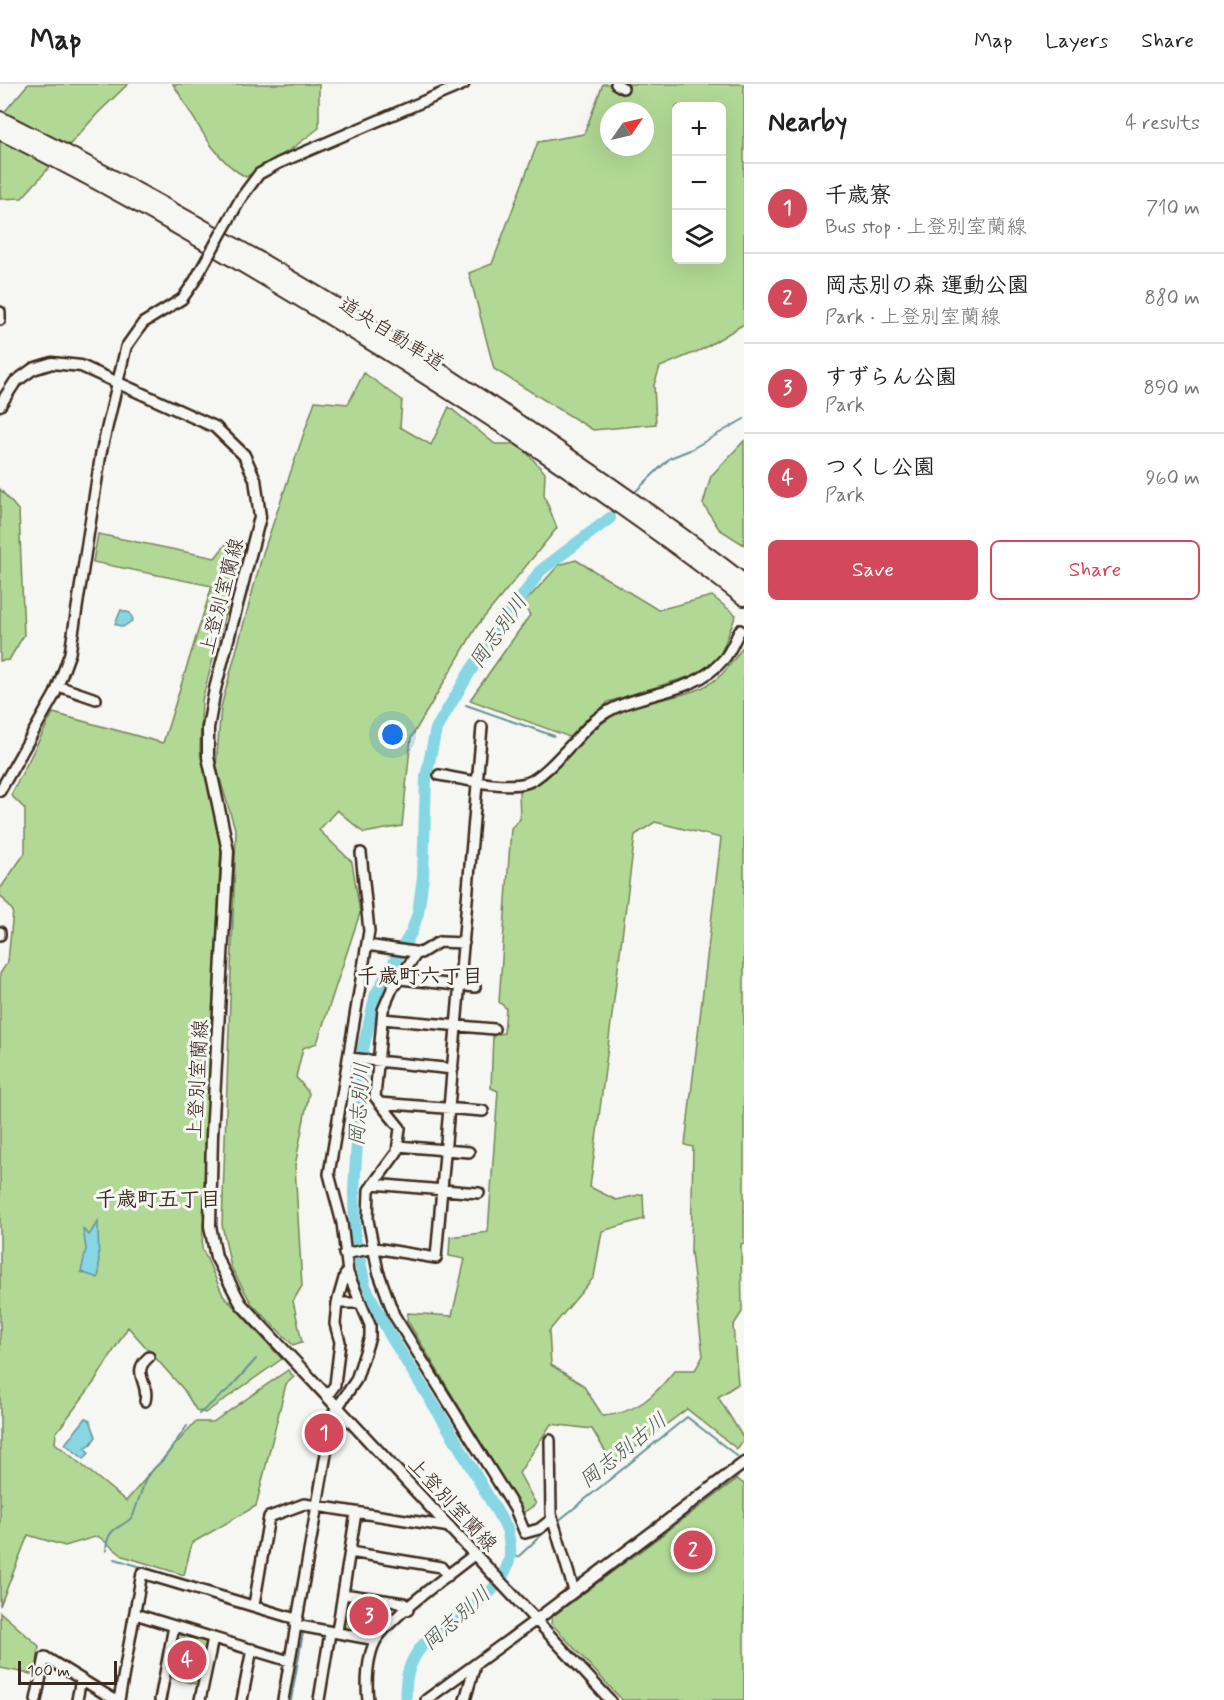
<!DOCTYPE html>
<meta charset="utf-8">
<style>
:root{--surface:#fff;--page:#f6f6f6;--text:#202124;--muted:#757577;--line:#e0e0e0;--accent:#d1495b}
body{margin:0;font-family:Mynerve,"Klee One",sans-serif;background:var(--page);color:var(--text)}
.controls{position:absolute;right:18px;top:18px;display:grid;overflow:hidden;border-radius:9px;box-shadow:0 6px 24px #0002}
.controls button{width:54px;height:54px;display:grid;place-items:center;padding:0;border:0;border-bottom:2px solid var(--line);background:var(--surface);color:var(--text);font:30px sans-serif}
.compass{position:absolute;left:600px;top:18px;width:54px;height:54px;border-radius:50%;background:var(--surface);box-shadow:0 6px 24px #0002;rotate:56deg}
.scale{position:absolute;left:18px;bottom:15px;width:99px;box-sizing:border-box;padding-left:6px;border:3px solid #3b2a1e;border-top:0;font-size:16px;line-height:21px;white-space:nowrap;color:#3b2a1e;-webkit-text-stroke:4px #f6f6f2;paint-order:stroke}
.you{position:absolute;left:393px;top:651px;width:21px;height:21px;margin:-15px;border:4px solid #fff;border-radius:50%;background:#1a73e8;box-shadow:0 0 0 9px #1a73e833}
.badge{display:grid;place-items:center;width:39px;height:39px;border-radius:50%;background:var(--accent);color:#fff;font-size:20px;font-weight:700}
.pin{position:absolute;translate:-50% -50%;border:3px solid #fff;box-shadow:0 2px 6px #0006}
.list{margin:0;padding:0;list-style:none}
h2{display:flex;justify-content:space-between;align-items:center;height:78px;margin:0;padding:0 24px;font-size:26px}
h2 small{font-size:20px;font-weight:400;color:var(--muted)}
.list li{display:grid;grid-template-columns:39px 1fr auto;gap:18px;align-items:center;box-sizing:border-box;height:90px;padding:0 24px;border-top:2px solid var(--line)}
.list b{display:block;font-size:22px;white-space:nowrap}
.list p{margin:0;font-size:20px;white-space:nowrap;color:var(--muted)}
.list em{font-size:20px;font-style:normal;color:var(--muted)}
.actions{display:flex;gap:12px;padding:18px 24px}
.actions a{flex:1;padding:14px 0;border:2px solid var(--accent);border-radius:9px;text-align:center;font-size:21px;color:var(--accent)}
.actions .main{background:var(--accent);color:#fff}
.icon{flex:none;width:33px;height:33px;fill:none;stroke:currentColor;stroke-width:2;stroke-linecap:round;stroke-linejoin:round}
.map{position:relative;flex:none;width:744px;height:1616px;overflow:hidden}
header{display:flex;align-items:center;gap:36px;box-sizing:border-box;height:84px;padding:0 30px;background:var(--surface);border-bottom:2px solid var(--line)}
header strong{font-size:28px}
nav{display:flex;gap:33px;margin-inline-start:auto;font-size:21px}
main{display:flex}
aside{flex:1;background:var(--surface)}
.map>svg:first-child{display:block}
.green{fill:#b1d995;stroke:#76825a;stroke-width:1.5;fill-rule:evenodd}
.water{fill:#87d6e4;stroke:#699195;stroke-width:1.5}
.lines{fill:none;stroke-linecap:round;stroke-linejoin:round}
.stream{stroke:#699195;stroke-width:2}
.river{stroke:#87d6e4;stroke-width:12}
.minor-casing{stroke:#3b2a1e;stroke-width:14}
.major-casing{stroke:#3b2a1e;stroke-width:15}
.highway-casing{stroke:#3b2a1e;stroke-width:18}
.minor{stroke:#f6f6f2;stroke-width:9}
.major{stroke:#f6f6f2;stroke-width:10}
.highway{stroke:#f6f6f2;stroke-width:14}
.minor-bridge-casing{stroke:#3b2a1e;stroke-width:14;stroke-linecap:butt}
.minor-bridge{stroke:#f6f6f2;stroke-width:9}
.labels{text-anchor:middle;stroke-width:6;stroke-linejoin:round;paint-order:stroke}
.street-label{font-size:20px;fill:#3b2a1e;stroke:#f6f6f2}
.water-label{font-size:21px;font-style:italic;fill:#4e5550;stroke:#f6f6f2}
.neighbourhood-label{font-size:21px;font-weight:bold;fill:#3b2a1e;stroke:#f6f6f2}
</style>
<header>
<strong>Map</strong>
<nav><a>Map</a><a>Layers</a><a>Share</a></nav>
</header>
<main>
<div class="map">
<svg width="744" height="1616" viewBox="0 0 744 1616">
<rect width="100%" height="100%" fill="#f6f6f2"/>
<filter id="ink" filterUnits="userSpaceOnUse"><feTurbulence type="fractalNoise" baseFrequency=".0167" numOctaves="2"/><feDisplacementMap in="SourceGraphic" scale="12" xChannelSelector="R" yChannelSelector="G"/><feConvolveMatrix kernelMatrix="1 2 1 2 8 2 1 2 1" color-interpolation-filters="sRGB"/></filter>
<g filter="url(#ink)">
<path class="green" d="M28 0H128L98 29 22 114 0 115V33Z
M173 0H319V44L293 64 246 93C213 77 193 30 173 0Z
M603 0H744V240L703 265 660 283 654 301 656 340 593 346 494 285 469 189 492 180 538 58 584 50ZM676 22H722V176H676ZM609 27H645V63H609Z
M364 289 402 316 400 343 431 361 449 323 495 360H519L545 389 544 411 557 444 477 542 411 654 402 742 364 749 337 726 319 746 352 778 360 829 317 959 303 964 296 993 309 1009 295 1082 302 1202 293 1217 302 1258 293 1261 252 1220 231 1183 222 1141 236 748 216 682 221 623 263 469 315 317 348 320Z
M744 357V461L719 445 703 420 711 392Z
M0 405 19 427 24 551 9 576 0 577Z
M98 450 215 474 231 454 244 459 202 616 200 665 221 763 202 1164 223 1211 282 1275 205 1329 196 1326 184 1306 128 1243 95 1297 56 1349 55 1359 126 1417 195 1338H213L288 1286 294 1293 286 1300 256 1422 192 1459 184 1491 123 1472 98 1452 65 1462 28 1451 0 1522V890L8 877 13 827 0 811V805L25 769V725L11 711 53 629 163 659 212 502 93 478Z
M576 476 658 526 712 512 736 531 719 574 694 591 608 618 572 654 470 616 530 531 523 520 559 481Z
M744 561V1159L741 1160 742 1228 733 1242 738 1300 718 1313 744 1355 737 1365 687 1325 613 1380 592 1345 551 1340 519 1389 536 1420 523 1429 407 1236 408 1229 452 1232 465 1175 449 1172 450 1153 488 1148 498 1007 491 1004 493 951 504 949 506 924 499 918 511 744 520 735 519 707C557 689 577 655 611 633 643 613 696 617 722 590 730 582 737 571 744 561ZM655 738 721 754 685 1061 693 1063 691 1168 703 1272 695 1286H675C655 1311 638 1329 603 1332L583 1301 551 1281 549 1247 594 1193 602 1147 644 1135 643 1110 616 1116 590 1103 635 751Z
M737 1395 744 1400V1616H622L551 1539 552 1533Z
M349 1515 399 1522V1529L374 1552 347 1547 341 1540 345 1518Z
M0 1528 39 1562 36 1591 0 1584Z
M181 1547 205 1555 207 1559 199 1601 167 1593 176 1551Z"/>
<path class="water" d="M121 526 130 529 133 536 123 543 115 540Z
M98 1137 99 1189 98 1194 81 1188 86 1165 83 1145 89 1151Z
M86 1334 90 1336 96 1353 91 1360 85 1364 89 1369 84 1375 65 1360Z"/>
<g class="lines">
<path class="stream" d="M633 410 670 374 690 366 744 335
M610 434 617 427
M466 621 554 652
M199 1330 230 1304 256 1275
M557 1438 687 1333 737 1372
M106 1467C107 1440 122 1446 133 1432L147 1391 163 1376 187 1342
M115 1475 247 1515
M509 1476 519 1472 550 1443
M264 1519 290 1528
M291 1616 303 1549"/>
<path class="river" d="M406 1616C399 1536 493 1536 509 1477 512 1467 509 1455 507 1445L453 1352 390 1251 365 1202 355 1154 354 1106 363 965 376 910 412 847 418 829 423 793 426 693 436 645 471 586 540 487 610 434"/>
<defs>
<path id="minor" d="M616 0 623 4
M241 114 259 90 279 79 464 0
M0 228V236
M58 602 96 615
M439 691C463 695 502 705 526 699 545 694 577 652 594 637 633 604 689 616 724 575 731 567 735 555 740 546
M0 707 55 610 70 569 101 369 126 263 143 239 182 215 194 198
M0 848V851
M367 861 421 869 439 858 464 859
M417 869 392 905 383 926 375 1013 400 1044 397 1068 369 1106 368 1136 378 1187 394 1231 515 1425 525 1449 539 1445 552 1435
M400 895 475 903
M382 935 494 945
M349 974 453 985
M379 1019 483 1027
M398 1062 469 1068
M373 1100 479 1109
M344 1170 375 1164 436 1174 482 643
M337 1219H361
M327 1312 335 1301 340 1258 335 1240 337 1219 345 1191 348 1189
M145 1317C150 1298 130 1289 149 1273
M550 1356 551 1430 574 1507
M350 1468 441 1483 448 1492
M343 1510 404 1519 408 1526
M254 1521 269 1433 304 1420 450 1443
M135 1530 289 1577
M295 1541 376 1556
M337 1547 356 1429
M36 1616 45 1573 115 1616
M77 1616 81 1595
M119 1616 142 1489 296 1535
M160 1616 174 1542
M200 1616 213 1554
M242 1616 252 1565
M283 1616 333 1330 356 1296 370 1253V1241L348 1189 342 1139 329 1090 369 847 361 769
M319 1616 330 1549
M368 1616C366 1599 367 1572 376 1556 392 1531 450 1490 475 1470
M426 1616 536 1536 610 1616
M465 1616 475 1581"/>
<path id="major" d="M0 321 15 298 33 285 52 279 81 282 215 343 244 371 255 395 260 433 215 605 208 644V673L228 767 212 1051 210 1142 216 1173 241 1220 536 1536 744 1379"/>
<path id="highway" d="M0 35C178 124 349 225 515 336 593 388 670 441 744 498
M0 48C112 103 221 167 328 232 471 319 612 411 744 514"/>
</defs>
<use href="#minor" class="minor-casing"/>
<use href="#major" class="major-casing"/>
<use href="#highway" class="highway-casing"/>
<use href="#minor" class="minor"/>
<use href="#major" class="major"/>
<use href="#highway" class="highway"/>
<defs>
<path id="minor-bridge" d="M194 198 241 114"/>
</defs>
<use href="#minor-bridge" class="minor-bridge-casing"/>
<use href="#minor-bridge" class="minor-bridge"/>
</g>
</g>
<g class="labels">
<g class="street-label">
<text transform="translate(392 249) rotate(32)" y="7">道央自動車道</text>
<text transform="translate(221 512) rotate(-75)" y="7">上登別室蘭線</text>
<text transform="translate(197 995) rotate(-87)" y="7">上登別室蘭線</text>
<text transform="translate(453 1420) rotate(47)" y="7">上登別室蘭線</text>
</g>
<g class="water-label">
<text transform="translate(498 547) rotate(-55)" y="7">岡志別川</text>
<text transform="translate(359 1020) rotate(-86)" y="7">岡志別川</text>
<text transform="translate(623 1366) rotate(-39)" y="7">岡志別古川</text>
<text transform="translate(456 1534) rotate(-42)" y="7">岡志別川</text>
</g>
<g class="neighbourhood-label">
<text x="420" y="899">千歳町六丁目</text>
<text x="158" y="1122">千歳町五丁目</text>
</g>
</g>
</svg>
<div class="controls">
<button>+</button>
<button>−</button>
<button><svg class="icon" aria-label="layers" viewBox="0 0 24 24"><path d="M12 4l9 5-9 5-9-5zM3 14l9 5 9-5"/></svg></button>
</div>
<svg class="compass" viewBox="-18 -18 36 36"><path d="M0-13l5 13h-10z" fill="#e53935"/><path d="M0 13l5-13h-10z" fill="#757577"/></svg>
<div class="scale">100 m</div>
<div class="you"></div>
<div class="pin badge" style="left:324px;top:1349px">1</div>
<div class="pin badge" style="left:693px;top:1466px">2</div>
<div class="pin badge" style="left:369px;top:1532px">3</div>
<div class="pin badge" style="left:187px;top:1576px">4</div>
</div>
<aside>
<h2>Nearby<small>4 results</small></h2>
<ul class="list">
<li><span class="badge">1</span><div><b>千歳寮</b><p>Bus stop · 上登別室蘭線</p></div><em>710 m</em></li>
<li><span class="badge">2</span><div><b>岡志別の森 運動公園</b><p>Park · 上登別室蘭線</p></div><em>880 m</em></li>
<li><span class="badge">3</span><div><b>すずらん公園</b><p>Park</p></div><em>890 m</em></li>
<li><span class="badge">4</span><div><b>つくし公園</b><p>Park</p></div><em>960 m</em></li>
</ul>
<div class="actions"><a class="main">Save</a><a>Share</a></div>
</aside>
</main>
